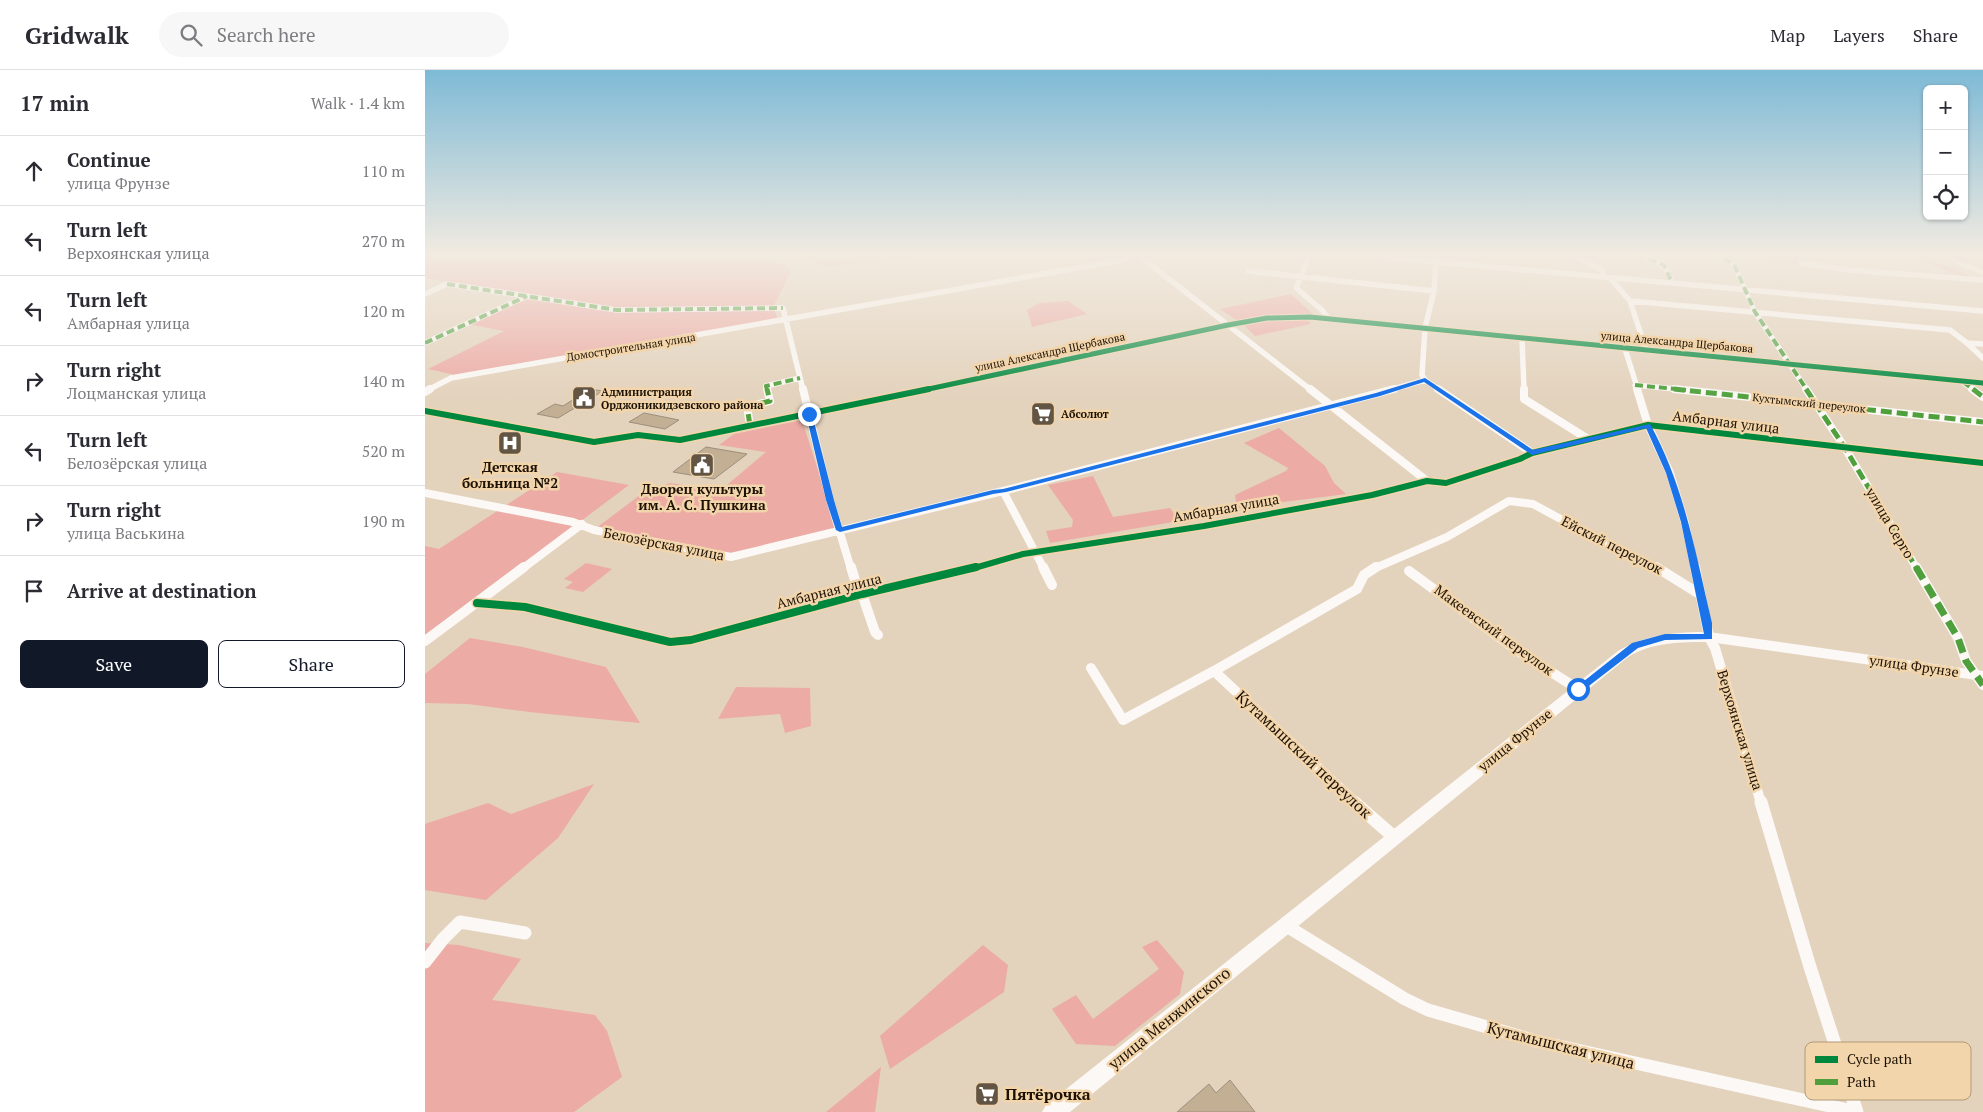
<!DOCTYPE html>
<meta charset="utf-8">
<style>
:root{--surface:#fff;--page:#f7f7f7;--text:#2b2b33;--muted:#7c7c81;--line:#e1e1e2;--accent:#111827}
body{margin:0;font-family:"PT Serif",serif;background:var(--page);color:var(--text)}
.controls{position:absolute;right:15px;top:15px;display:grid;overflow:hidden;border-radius:8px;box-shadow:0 1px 4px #0004}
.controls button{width:45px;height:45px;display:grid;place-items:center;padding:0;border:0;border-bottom:1px solid var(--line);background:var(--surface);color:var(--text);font:25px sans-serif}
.stop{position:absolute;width:15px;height:15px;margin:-11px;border:4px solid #1a73e8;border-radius:50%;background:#fff}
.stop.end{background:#1a73e8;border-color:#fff;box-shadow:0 1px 5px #0008}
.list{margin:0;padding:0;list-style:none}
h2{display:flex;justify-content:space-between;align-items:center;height:65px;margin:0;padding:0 20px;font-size:21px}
h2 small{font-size:16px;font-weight:400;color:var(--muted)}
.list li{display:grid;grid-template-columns:32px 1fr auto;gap:15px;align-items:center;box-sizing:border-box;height:70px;padding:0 20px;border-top:1px solid var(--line)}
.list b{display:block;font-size:19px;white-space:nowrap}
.list p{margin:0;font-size:16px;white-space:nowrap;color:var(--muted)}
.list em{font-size:16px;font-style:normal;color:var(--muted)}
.actions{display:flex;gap:10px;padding:15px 20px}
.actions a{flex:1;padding:11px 0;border:1px solid var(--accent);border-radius:8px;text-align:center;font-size:18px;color:var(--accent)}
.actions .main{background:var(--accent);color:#fff}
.icon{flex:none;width:28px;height:28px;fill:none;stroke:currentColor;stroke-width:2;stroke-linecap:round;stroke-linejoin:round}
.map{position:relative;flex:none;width:1558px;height:1042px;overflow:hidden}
header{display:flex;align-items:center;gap:30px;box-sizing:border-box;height:70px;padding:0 25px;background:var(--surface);border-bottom:1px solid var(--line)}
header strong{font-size:24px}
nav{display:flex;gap:28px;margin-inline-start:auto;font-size:18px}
.search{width:350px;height:45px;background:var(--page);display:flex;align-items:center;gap:12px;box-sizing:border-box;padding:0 18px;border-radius:28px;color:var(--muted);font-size:19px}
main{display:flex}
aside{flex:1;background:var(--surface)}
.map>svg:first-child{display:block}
.green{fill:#ecaba5}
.building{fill:#c3b094;stroke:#9c8f7e}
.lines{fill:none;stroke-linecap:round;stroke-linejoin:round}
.street-far3{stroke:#fbf8f5;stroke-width:5.5}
.street-far2{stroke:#fbf8f5;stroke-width:8}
.street-far1{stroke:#fbf8f5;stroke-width:10}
.street{stroke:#fbf8f5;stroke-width:13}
.secondary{fill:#fbf8f5;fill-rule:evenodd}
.quiet-far2{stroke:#4fa03d;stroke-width:4;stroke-dasharray:8 4;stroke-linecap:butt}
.quiet-far1{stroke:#4fa03d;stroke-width:5;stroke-dasharray:11 5;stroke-linecap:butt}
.quiet{stroke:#4fa03d;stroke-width:7;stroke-dasharray:14 7;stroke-linecap:butt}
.cycleway-far2-casing{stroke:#f3d5ac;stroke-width:7}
.cycleway-far1-casing{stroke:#f3d5ac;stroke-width:9}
.cycleway-casing{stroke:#f3d5ac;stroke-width:11}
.cycleway-far2{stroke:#00873e;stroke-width:5}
.cycleway-far1{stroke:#00873e;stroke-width:6}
.cycleway{stroke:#00873e;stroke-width:8}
.route{fill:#1a73e8}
.labels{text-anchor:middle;stroke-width:5;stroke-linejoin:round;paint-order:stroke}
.far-street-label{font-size:11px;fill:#1c1103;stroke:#f3d5ac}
.far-poi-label{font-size:11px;font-weight:bold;fill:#1c1103;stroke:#f3d5ac;text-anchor:start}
.street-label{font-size:14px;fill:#1c1103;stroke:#f3d5ac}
.poi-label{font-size:14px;font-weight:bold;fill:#1c1103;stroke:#f3d5ac}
.near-street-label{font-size:16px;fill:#1c1103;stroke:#f3d5ac}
.near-poi-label{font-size:16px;font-weight:bold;fill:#1c1103;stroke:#f3d5ac;text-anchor:start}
.key{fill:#f3d5ac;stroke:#b29a79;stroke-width:1}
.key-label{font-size:14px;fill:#1c1103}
</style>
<header>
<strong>Gridwalk</strong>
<div class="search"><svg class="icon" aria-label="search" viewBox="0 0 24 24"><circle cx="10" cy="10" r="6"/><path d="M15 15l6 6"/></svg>Search here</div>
<nav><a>Map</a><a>Layers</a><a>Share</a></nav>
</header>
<main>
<aside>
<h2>17 min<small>Walk · 1.4 km</small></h2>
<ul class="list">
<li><svg class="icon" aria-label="ahead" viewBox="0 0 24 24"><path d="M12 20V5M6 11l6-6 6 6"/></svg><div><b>Continue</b><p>улица Фрунзе</p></div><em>110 m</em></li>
<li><svg class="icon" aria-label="left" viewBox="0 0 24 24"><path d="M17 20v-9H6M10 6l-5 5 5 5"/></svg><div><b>Turn left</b><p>Верхоянская улица</p></div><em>270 m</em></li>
<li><svg class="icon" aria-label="left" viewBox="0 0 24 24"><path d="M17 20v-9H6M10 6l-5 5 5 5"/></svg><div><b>Turn left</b><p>Амбарная улица</p></div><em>120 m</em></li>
<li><svg class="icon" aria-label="right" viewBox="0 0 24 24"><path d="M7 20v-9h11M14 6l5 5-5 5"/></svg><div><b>Turn right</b><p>Лоцманская улица</p></div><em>140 m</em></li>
<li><svg class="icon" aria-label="left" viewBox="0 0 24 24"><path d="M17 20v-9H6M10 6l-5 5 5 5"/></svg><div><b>Turn left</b><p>Белозёрская улица</p></div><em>520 m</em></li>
<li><svg class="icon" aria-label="right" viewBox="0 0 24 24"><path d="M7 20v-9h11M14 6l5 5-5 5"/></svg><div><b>Turn right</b><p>улица Васькина</p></div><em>190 m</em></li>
<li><svg class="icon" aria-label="arrive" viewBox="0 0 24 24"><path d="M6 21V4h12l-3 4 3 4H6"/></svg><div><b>Arrive at destination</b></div></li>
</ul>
<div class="actions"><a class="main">Save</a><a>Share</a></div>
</aside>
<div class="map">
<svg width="1558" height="1042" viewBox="0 0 1558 1042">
<rect width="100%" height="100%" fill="#e3d2bc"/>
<path class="green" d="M0 184 311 186 359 193 366 202 348 237 353 249 30 305 3 299 79 261 43 254 107 224 0 208Z
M400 184H528L401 197 387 192Z
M1331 184H1380L1388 190 1373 189 1372 194 1347 192Z
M1481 184H1492L1550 208C1524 205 1505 193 1481 184Z
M866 224 889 245H842L813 251 795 239Z
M643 231 662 244 607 257 602 240 614 233Z
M844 250H882L886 254 830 266 819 255Z
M377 350 412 460 311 485 170 459 215 425 245 413 296 420 341 382 294 375 309 364Z
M854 358 900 396 909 413 921 424 812 438 810 425 861 401 863 398 819 373Z
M132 402 204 415 0 568V476L14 479Z
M668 406 688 447 745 438 754 451 625 473 621 461 647 457 648 450 623 415Z
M161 493 187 499 158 522 140 518 148 512 139 509Z
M45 568 98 577 181 597 215 653 113 643 43 634 0 633V604Z
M311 617 385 618 386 656 360 663 355 644 293 649Z
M169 714 133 768 61 830 0 820V754L63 733 86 744Z
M732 870 759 902 755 924 690 976 651 974 627 939 651 925 668 949 734 899 717 877Z
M0 873 34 875 96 889 67 930 170 945 182 961 197 1007 149 1042H0Z
M558 875 583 895 579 922 465 999 455 966Z
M456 997 450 1042H401Z"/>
<path class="building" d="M165 319 178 321 133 348 112 344 130 334 138 336Z
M219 343 254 350 240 359 204 352Z
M281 377 322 384 289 409 248 402Z
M805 1010 830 1042H752L784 1014 791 1023Z"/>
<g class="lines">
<path class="street-far3" d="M712 184 886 320
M885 184 871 218 897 240 904 249
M922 184 1558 241
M1145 184 1177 200 1180 208
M1213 184 1239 195 1247 213
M1288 184 1306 192 1310 197 1330 242 1382 320
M1376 193 1424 200 1558 210
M823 201 1009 221
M1186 209 1205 231 1221 280
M0 224 22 214 192 240 358 238 378 320
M1205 231 1525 260 1542 273 1558 274
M1097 268 1099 320
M0 273 102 226
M1542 273 1558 288
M1200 279 1213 320
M1536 311 1549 320
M1210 315 1261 320
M3 320 26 308 698 190 708 184
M342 320 341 316 375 308
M965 320 1000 310
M1015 320 1000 310 997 305 1000 258 1009 221 1011 191 1020 184"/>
<path class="street-far2" d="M378 319 405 430 426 499
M885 319 1002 411
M1013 319 1107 383
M1099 319V329L1163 369
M1212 319 1223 355 1245 403 1260 453 1270 499
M1249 319 1558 352
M1381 319 1420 378 1492 499
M1547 319 1558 327
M0 322 5 319
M325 355 322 337 345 331 342 319
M578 421 619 499
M0 423 148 452 169 460 306 487 578 421 969 319
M97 499 157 454
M546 499 598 484 779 456 947 425 1002 411 1021 413 1095 389 1107 383 1223 355 1558 393
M948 499 1022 467 1084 431 1108 434 1187 477 1233 499"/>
<path class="street-far1" d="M426 497 433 520 437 524 450 562 453 565
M618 497 627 515
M1231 497 1276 525
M1270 497 1284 567 1290 578 1336 733
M1491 497 1533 568 1541 591 1558 615
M984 501 1093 581 1153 619
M52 533 100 537 245 572 266 570 437 524 551 497
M0 571 99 497
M666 598 698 650 789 601 932 519 939 505 951 497
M789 601 931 733"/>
<path class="street" d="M929 732 969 767
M1336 732 1385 897 1432 1042
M860 855 980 929 1003 940 1111 971 1432 1042
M0 892 18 869 35 852 100 863"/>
<path class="secondary" d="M1508 184H1518L1558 200V205Z
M885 245 1558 310V316L885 249 842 250 803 257 454 333 255 373 213 368 169 375 0 344V338L169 369 213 362 255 367 454 327 803 253 842 246Z
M1284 562 1558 601V611L1284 572C1255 572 1228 572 1203 587L645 1042H617L621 1035 1193 581C1222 564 1252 562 1284 562Z"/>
<path class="quiet-far2" d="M1213 184 1239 195 1247 213
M1288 184 1306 192 1310 197 1330 242 1382 320
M385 188 390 184
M22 214 192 240 358 238
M0 273 102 226
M1538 312 1549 320
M1210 315 1261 320
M342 320 341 316 375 308"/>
<path class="quiet-far1" d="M1249 319 1558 352
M1381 319 1420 378 1492 499
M1548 319 1558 327
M325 355 322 337 345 331 342 319"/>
<path class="quiet" d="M1491 497 1533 568 1541 591 1558 615"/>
<defs>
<path id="cycleway-far2" d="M499 320 803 255 842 248 885 247 1558 313"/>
<path id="cycleway-far1" d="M0 341 169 372 213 365 255 370 504 319
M546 499 598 484 779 456 947 425 1002 411 1021 413 1095 389 1107 383 1223 355 1558 393"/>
<path id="cycleway" d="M52 533 100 537 245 572 266 570 437 524 551 497"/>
</defs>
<use href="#cycleway-far2" class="cycleway-far2-casing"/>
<use href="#cycleway-far1" class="cycleway-far1-casing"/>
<use href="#cycleway" class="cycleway-casing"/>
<use href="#cycleway-far2" class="cycleway-far2"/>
<use href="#cycleway-far1" class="cycleway-far1"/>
<use href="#cycleway" class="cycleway"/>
</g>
<linearGradient id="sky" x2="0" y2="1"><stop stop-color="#7ebad6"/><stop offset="0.56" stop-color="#f2ebe1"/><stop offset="1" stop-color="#f2ebe1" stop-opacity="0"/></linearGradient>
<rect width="1558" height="330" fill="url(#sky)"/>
<path class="route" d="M1000 308 1108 380 1225 354C1259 415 1271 485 1287 553V569L1240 570 1213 578 1156 622H1150L1149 619 1207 573 1240 564H1279L1256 452 1241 403 1221 358 1107 385 999 312 955 326 581 422 568 424 415 462 411 460 401 430 381 344 384 342 387 344 409 430 417 457 568 420 578 419 951 323Z"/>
<defs>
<symbol id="civic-square" viewBox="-11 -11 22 22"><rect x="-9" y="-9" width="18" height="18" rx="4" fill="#625544" stroke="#f3d5ac"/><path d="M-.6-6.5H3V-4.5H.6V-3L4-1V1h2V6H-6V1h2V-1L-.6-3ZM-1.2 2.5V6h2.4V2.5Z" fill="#fff"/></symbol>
<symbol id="supermarket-square" viewBox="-11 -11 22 22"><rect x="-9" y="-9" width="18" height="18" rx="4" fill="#625544" stroke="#f3d5ac"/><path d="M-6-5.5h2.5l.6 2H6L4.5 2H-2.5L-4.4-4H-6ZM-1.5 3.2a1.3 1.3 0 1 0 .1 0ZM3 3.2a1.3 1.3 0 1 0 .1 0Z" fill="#fff"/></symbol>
<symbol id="hospital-square" viewBox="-11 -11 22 22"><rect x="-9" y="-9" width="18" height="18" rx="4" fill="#625544" stroke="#f3d5ac"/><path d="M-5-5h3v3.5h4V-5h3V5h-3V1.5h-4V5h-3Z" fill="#fff"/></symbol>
</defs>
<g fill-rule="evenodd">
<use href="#civic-square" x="145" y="314" width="28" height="28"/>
<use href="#supermarket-square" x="604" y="330" width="28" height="28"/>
<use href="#hospital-square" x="71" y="359" width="28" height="28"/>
<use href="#civic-square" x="263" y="381" width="28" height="28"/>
<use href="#supermarket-square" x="548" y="1010" width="28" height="28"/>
</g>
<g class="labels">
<g class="far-street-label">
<text transform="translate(1252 272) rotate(5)" y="4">улица Александра Щербакова</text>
<text transform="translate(206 277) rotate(-9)" y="4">Домостроительная улица</text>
<text transform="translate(625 282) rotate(-12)" y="4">улица Александра Щербакова</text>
<text transform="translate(1384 333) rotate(6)" y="4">Кухтымский переулок</text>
</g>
<g class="far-poi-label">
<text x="176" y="326">Администрация<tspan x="176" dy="13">Орджоникидзевского района</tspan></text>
<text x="636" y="348">Абсолют</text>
</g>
<g class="street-label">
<text transform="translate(1301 352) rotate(7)" y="5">Амбарная улица</text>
<text transform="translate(801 438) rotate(-10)" y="5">Амбарная улица</text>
<text transform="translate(1465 453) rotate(59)" y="5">улица Серго</text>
<text transform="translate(239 474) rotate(11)" y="5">Белозёрская улица</text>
<text transform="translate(1187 475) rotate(27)" y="5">Ейский переулок</text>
<text transform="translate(404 521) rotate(-14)" y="5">Амбарная улица</text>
<text transform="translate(1069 560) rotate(36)" y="5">Макеевский переулок</text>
<text transform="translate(1489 596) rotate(8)" y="5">улица Фрунзе</text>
<text transform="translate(1315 660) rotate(73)" y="5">Верхоянская улица</text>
<text transform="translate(1090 670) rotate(-39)" y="5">улица Фрунзе</text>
</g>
<g class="poi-label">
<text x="85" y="402">Детская<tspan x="85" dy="16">больница №2</tspan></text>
<text x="277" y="424">Дворец культуры<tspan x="277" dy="16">им. А. С. Пушкина</tspan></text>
</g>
<g class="near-street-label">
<text transform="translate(879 684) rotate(43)" y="6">Кутамышский переулок</text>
<text transform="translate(744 948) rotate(-39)" y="6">улица Менжинского</text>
<text transform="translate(1136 975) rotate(14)" y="6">Кутамышская улица</text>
</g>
<g class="near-poi-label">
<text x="580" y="1030">Пятёрочка</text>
</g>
</g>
<rect x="1380" y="972" width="166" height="58" rx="8" class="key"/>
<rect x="1390" y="986" width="23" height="7" fill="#00873e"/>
<rect x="1390" y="1009" width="23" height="6" fill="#4fa03d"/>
<g class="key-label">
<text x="1422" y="994">Cycle path</text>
<text x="1422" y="1017">Path</text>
</g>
</svg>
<div class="controls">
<button>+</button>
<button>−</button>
<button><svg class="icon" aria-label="locate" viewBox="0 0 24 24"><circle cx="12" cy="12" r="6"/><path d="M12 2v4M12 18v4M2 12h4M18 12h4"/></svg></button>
</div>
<div class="stop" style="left:1153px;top:619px"></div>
<div class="stop end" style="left:384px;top:344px"></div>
</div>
</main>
